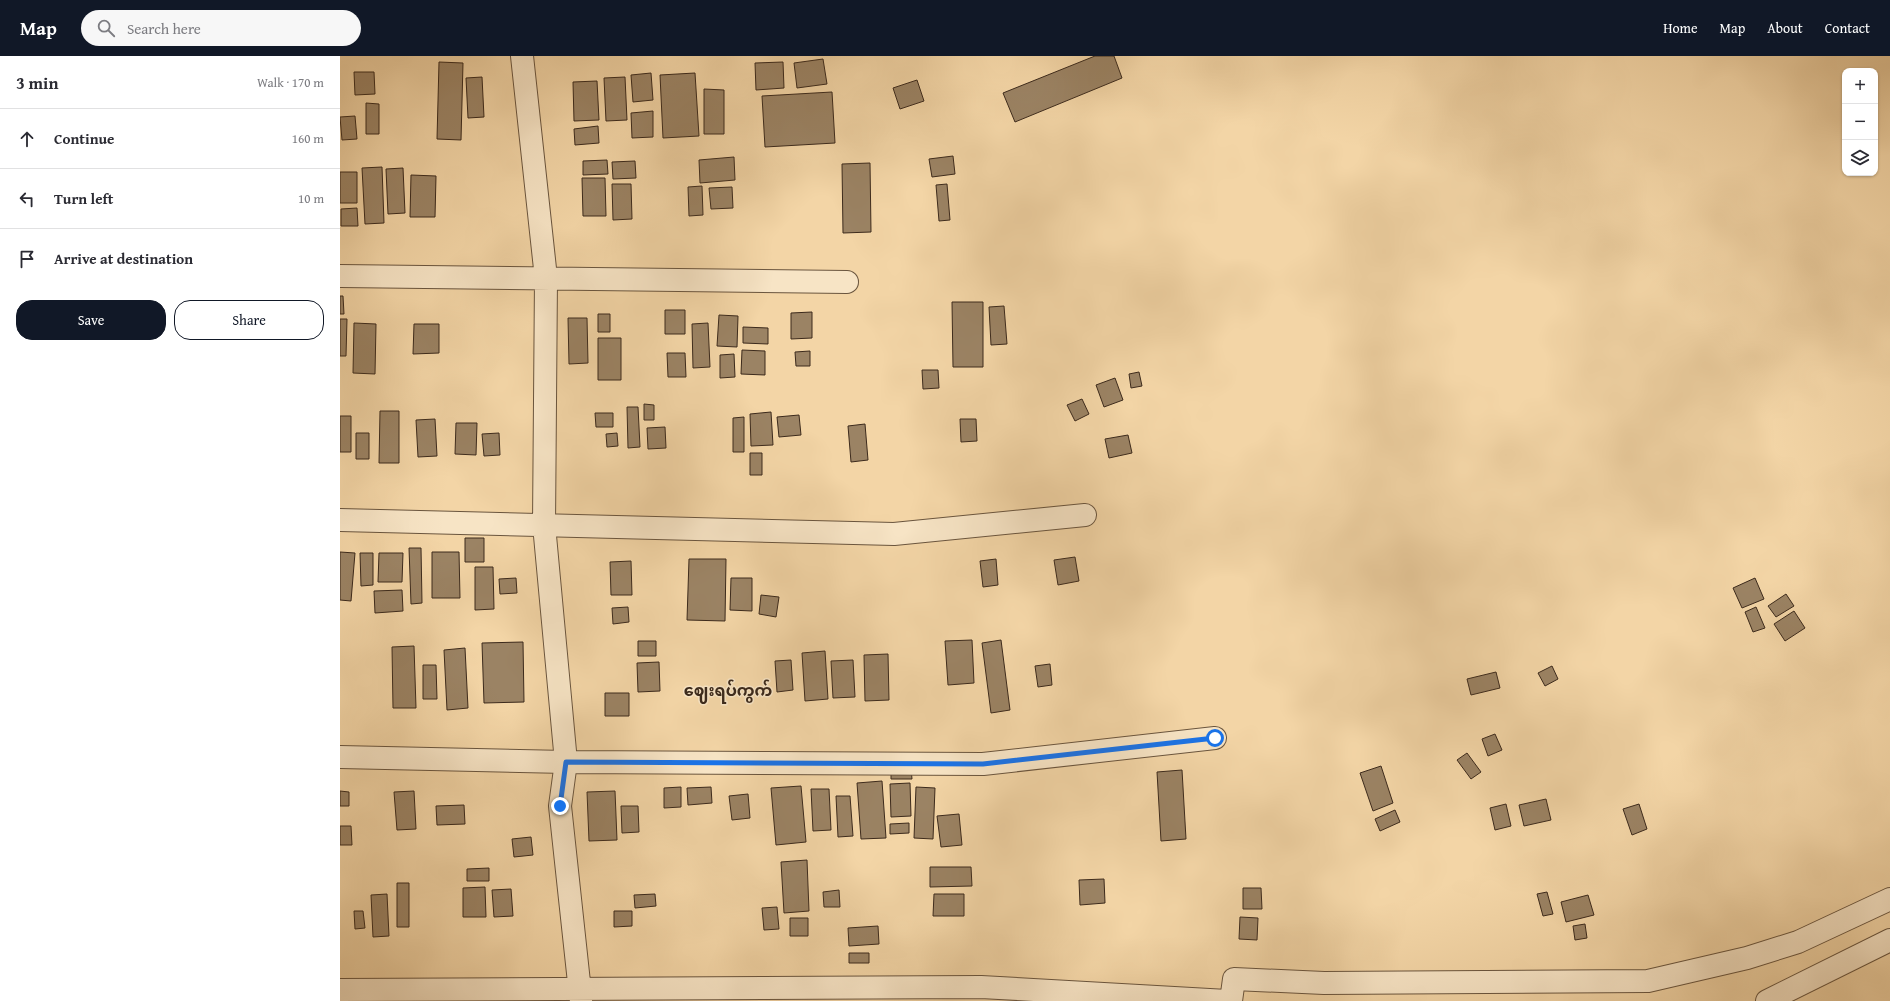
<!DOCTYPE html>
<meta charset="utf-8">
<style>
:root{--surface:#fff;--page:#f7f7f7;--text:#2b2b33;--muted:#7c7c81;--line:#e1e1e2;--accent:#111827}
body{margin:0;font-family:"Gentium Book Plus","Noto Sans Myanmar",serif;background:var(--page);color:var(--text)}
.controls{position:absolute;right:12px;top:12px;display:grid;overflow:hidden;border-radius:8px;box-shadow:0 1px 3px #0004}
.controls button{width:36px;height:36px;display:grid;place-items:center;padding:0;border:0;border-bottom:1px solid var(--line);background:var(--surface);color:var(--text);font:20px sans-serif}
.stop{position:absolute;width:12px;height:12px;margin:-9px;border:3px solid #1a73e8;border-radius:50%;background:#fff}
.stop.end{background:#1a73e8;border-color:#fff;box-shadow:0 1px 4px #0008}
.list{margin:0;padding:0;list-style:none}
h2{display:flex;justify-content:space-between;align-items:center;height:52px;margin:0;padding:0 16px;font-size:17px}
h2 small{font-size:13px;font-weight:400;color:var(--muted)}
.list li{display:grid;grid-template-columns:26px 1fr auto;gap:12px;align-items:center;box-sizing:border-box;height:60px;padding:0 16px;border-top:1px solid var(--line)}
.list b{display:block;font-size:15px;white-space:nowrap}
.list em{font-size:13px;font-style:normal;color:var(--muted)}
.actions{display:flex;gap:8px;padding:12px 16px}
.actions a{flex:1;padding:9px 0;border:1px solid var(--accent);border-radius:16px;text-align:center;font-size:14px;color:var(--accent)}
.actions .main{background:var(--accent);color:#fff}
.icon{flex:none;width:22px;height:22px;fill:none;stroke:currentColor;stroke-width:2;stroke-linecap:round;stroke-linejoin:round}
.map{position:relative;flex:none;width:1550px;height:945px;overflow:hidden}
header{display:flex;align-items:center;gap:24px;box-sizing:border-box;height:56px;padding:0 20px;background:var(--accent);color:#fff}
header strong{font-size:19px}
nav{display:flex;gap:22px;margin-inline-start:auto;font-size:14px}
.search{width:280px;height:36px;background:var(--page);display:flex;align-items:center;gap:10px;box-sizing:border-box;padding:0 14px;border-radius:22px;color:var(--muted);font-size:15px}
main{display:flex}
aside{flex:1;background:var(--surface)}
.map>svg:first-child{display:block}
.building{fill:#9b8364;stroke:#3c2a1c}
.lines{fill:none;stroke-linecap:round;stroke-linejoin:round}
.minor-casing{stroke:#6a553e;stroke-width:24}
.minor{stroke:#f7e4c5;stroke-width:22}
.route{stroke:#1a73e8;stroke-width:5}
.labels{text-anchor:middle;stroke-width:3;stroke-linejoin:round;paint-order:stroke}
.quarter-label{font-size:16px;font-weight:bold;fill:#3c2a1c;stroke:#f7e4c5}
</style>
<header>
<strong>Map</strong>
<div class="search"><svg class="icon" aria-label="search" viewBox="0 0 24 24"><circle cx="10" cy="10" r="6"/><path d="M15 15l6 6"/></svg>Search here</div>
<nav><a>Home</a><a>Map</a><a>About</a><a>Contact</a></nav>
</header>
<main>
<aside>
<h2>3 min<small>Walk · 170 m</small></h2>
<ul class="list">
<li><svg class="icon" aria-label="ahead" viewBox="0 0 24 24"><path d="M12 20V5M6 11l6-6 6 6"/></svg><div><b>Continue</b></div><em>160 m</em></li>
<li><svg class="icon" aria-label="left" viewBox="0 0 24 24"><path d="M17 20v-9H6M10 6l-5 5 5 5"/></svg><div><b>Turn left</b></div><em>10 m</em></li>
<li><svg class="icon" aria-label="arrive" viewBox="0 0 24 24"><path d="M6 21V4h12l-3 4 3 4H6"/></svg><div><b>Arrive at destination</b></div></li>
</ul>
<div class="actions"><a class="main">Save</a><a>Share</a></div>
</aside>
<div class="map">
<svg width="1550" height="945" viewBox="0 0 1550 945">
<rect width="100%" height="100%" fill="#f3d5a6"/>
<filter id="stains"><feTurbulence type="fractalNoise" baseFrequency=".005" numOctaves="4"/><feColorMatrix values="0 0 0 0 .2 0 0 0 0 .09 0 0 0 0 .02 0 0 0 .5 -.17"/></filter>
<radialGradient id="worn" r=".72"><stop offset=".6" stop-color="#630" stop-opacity="0"/><stop offset="1" stop-color="#630" stop-opacity=".3"/></radialGradient>
<path class="building" d="M755 0H774L782 22 675 66 663 37Z
M483 3 487 28 457 32 454 7Z
M99 6 123 7 121 84 97 83Z
M443 6 444 32 416 34 415 7Z
M14 16H34L35 38 15 39Z
M311 17 313 44 293 46 291 19Z
M355 17 359 80 323 82 320 19Z
M142 21 144 61 128 62 126 22Z
M285 21 287 64 266 65 264 22Z
M577 24 584 45 560 53 553 32Z
M257 25 259 64 234 65 233 26Z
M364 33 384 34V78H364Z
M492 36 495 87 425 91 422 40Z
M26 47 39 48V78H26Z
M313 55V81L292 82 291 57Z
M15 60 17 83 2 84 0 61Z
M258 70 259 87 235 89 234 73Z
M613 100 615 118 592 121 589 103Z
M394 101 395 124 360 127 359 104Z
M267 104 268 118 243 119V105Z
M295 105 296 122 273 123 272 106Z
M530 107 531 176 503 177 502 108Z
M42 111 44 167 25 168 22 112Z
M63 112 65 157 48 158 46 113Z
M0 116H17V147H0Z
M71 119 96 120 95 161H70Z
M242 122H265L266 160H243Z
M272 128H291L292 163 273 164Z
M607 128 610 164 599 165 596 129Z
M362 130 363 159 349 160 348 131Z
M392 131 393 152 371 153 369 132Z
M17 152 18 170H1V153Z
M0 240H3L4 258H0Z
M612 246H643V311H613Z
M664 250 667 288 651 289 649 251Z
M325 254H345V278H325Z
M472 256V282L451 283V257Z
M258 258H270V276H258Z
M379 259 398 260 397 291 377 290Z
M228 262H247L248 307 229 308Z
M0 263H7L6 300H0Z
M14 267 36 268 35 318 13 317Z
M368 267 370 311 353 312 352 268Z
M74 268H99V297L73 298Z
M403 271 428 272V288L403 287Z
M258 282H281V324H258Z
M402 294 425 295V319L401 318Z
M470 295V310H456L455 296Z
M327 297H345L346 321H328Z
M394 298 395 321 380 322V299Z
M582 314H598L599 332 583 333Z
M799 316 802 330 791 332 789 318Z
M775 322 783 344 764 351 756 329Z
M742 343 749 358 735 365 727 349Z
M304 348 314 349V364H304Z
M287 351H298L300 391 288 392Z
M40 355H59V407H39Z
M431 356 433 389 411 390 410 358Z
M255 357H273V371H256Z
M459 359 461 379 439 381 437 361Z
M0 360H11V396H0Z
M404 361V396H393V362Z
M95 363 97 400 78 401 76 364Z
M620 363H636L637 385 621 386Z
M116 367H137L136 399 115 398Z
M525 368 528 404 511 406 508 370Z
M325 371 326 392 308 393 307 372Z
M16 377H29V403H16Z
M159 377 160 399 144 400 142 378Z
M277 377 278 390 267 391 266 378Z
M788 379 792 397 769 402 765 383Z
M410 397H422V419H410Z
M125 482H144V506H125Z
M69 492H81L82 547 71 548Z
M0 496 15 497 11 545 0 544Z
M92 496H119L120 542H92Z
M20 497H33V529L21 530Z
M39 497H63L62 526H38Z
M735 501 739 525 718 529 714 504Z
M349 503H386L385 565 347 564Z
M656 503 658 529 643 531 640 505Z
M291 505 292 539H271L270 506Z
M135 511H153L154 553 135 554Z
M176 522 177 537 160 538 159 523Z
M391 522H412V555L390 554Z
M1415 522 1424 543 1402 552 1393 532Z
M62 534 63 555 35 557 34 535Z
M1446 538 1454 550 1436 561 1428 550Z
M421 539 439 541 436 561 419 558Z
M288 551 289 566 273 568 272 552Z
M1416 551 1425 572 1413 576 1405 556Z
M1454 555 1465 572 1445 585 1434 568Z
M632 584 634 627 608 629 605 585Z
M661 584 670 654 651 657 642 587Z
M298 585H316V600H298Z
M183 586 184 646 144 647 142 587Z
M74 590 76 652H53L52 591Z
M125 592 128 652 107 654 104 594Z
M485 595 488 643 465 645 462 597Z
M548 598 549 644 525 645 524 599Z
M451 604 453 634 437 636 435 605Z
M513 604 515 641 493 642 491 605Z
M319 606 320 635 298 636 297 607Z
M710 608 712 629 698 631 695 610Z
M83 609H96L97 643H83Z
M1212 610 1218 623 1205 630 1198 617Z
M1156 616 1160 632 1131 639 1127 623Z
M265 637H289V660H265Z
M1155 678 1162 694 1148 700 1142 683Z
M1127 697 1141 716 1131 723 1117 704Z
M1041 710 1053 747 1033 755 1020 717Z
M571 712 572 723H551V713Z
M842 714 846 783 821 785 817 716Z
M542 725 546 782 521 783 517 727Z
M570 727 571 760 551 761 550 728Z
M461 730 466 786 436 789 431 732Z
M341 731V751L324 752V732Z
M371 731 372 747 348 749 347 732Z
M576 731 595 732 593 783 574 782Z
M471 733H489L491 774 473 775Z
M0 735 9 736V750H0Z
M74 735 76 773 57 774 54 736Z
M275 735 277 784 249 785 247 736Z
M408 738 410 762 392 764 389 740Z
M496 740H510L513 780 498 781Z
M1206 743 1211 764 1184 770 1179 749Z
M1166 748 1171 770 1155 774 1150 752Z
M1299 748 1307 773 1292 779 1283 753Z
M124 749 125 768 97 769 96 750Z
M281 750H298L299 776 282 777Z
M1055 754 1060 766 1040 775 1035 763Z
M619 758 622 789 601 791 597 760Z
M569 767V777L550 778V768Z
M0 770H11L12 789H0Z
M191 781 193 799 174 801 172 783Z
M467 804 469 855 444 857 441 806Z
M590 811H631L632 830 590 831Z
M149 812V825H127V813Z
M764 823 765 847 740 849 739 824Z
M57 827H69V871H57Z
M145 831 146 861H123V832Z
M903 832H921L922 853H903Z
M171 833 173 860 154 861 152 834Z
M499 834 500 851H484L483 836Z
M1207 836 1213 858 1203 860 1197 838Z
M47 838 49 880 33 881 31 839Z
M315 838 316 850 295 852 294 839Z
M594 838H624V860H593Z
M1248 839 1254 859 1226 866 1221 846Z
M437 851 439 873 424 874 422 852Z
M14 855H23L25 872 15 873Z
M274 855H292V870L274 871Z
M900 861 918 862 917 884 899 883Z
M450 862H468V880H450Z
M1245 868 1247 882 1235 884 1233 870Z
M538 870 539 888 509 890 508 872Z
M509 897H529V907H509Z"/>
<g class="lines">
<defs>
<path id="minor" d="M182 0 206 222 204 469 226 706 220 750 241 945
M0 220 507 226
M0 464 554 478 745 459
M0 701 226 706 643 708 875 682
M0 934 641 931 887 945
M891 945 894 923 984 927 1308 925 1407 902 1458 886 1550 843
M1427 945 1550 884"/>
</defs>
<use href="#minor" class="minor-casing"/>
<use href="#minor" class="minor"/>
</g>
<g class="lines">
<path class="route" d="M220 750 226 706 643 708 875 682"/>
</g>
<g class="labels">
<g class="quarter-label">
<text x="388" y="640">ဈေးရပ်ကွက်</text>
</g>
</g>
<rect width="100%" height="100%" filter="url(#stains)"/>
<rect width="100%" height="100%" fill="url(#worn)"/>
</svg>
<div class="controls">
<button>+</button>
<button>−</button>
<button><svg class="icon" aria-label="layers" viewBox="0 0 24 24"><path d="M12 4l9 5-9 5-9-5zM3 14l9 5 9-5"/></svg></button>
</div>
<div class="stop" style="left:875px;top:682px"></div>
<div class="stop end" style="left:220px;top:750px"></div>
</div>
</main>
